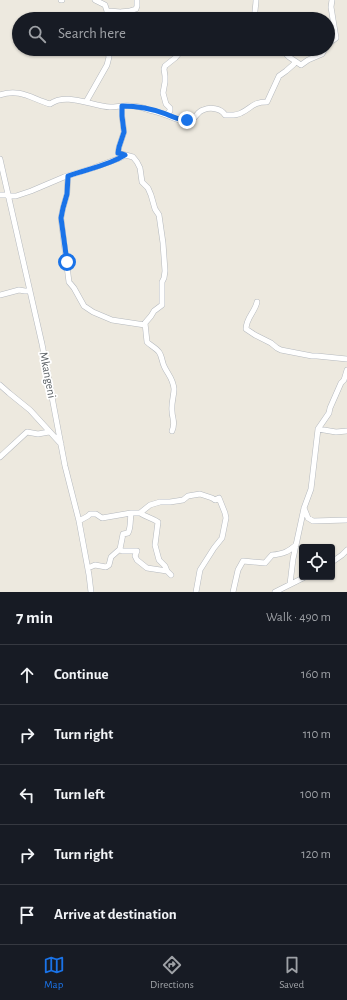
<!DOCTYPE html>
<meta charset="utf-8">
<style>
:root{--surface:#171b24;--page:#20242c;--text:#f1f3f6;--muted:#9ea1a6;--line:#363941;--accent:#1a73e8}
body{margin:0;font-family:"Alegreya Sans",sans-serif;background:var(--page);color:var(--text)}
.controls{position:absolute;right:12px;bottom:12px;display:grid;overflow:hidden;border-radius:4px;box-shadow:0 1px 3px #0004}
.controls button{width:36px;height:36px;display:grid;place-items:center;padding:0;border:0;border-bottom:1px solid var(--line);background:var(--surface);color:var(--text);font:20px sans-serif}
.stop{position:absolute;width:12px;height:12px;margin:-9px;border:3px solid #1a73e8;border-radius:50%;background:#fff}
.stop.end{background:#1a73e8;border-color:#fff;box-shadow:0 1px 4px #0008}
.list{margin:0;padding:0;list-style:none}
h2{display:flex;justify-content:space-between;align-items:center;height:52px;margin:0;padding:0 16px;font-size:17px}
h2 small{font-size:13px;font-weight:400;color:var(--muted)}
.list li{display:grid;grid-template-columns:26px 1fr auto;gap:12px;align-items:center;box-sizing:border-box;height:60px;padding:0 16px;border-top:1px solid var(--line)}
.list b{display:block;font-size:15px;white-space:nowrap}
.list em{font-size:13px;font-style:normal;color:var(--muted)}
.icon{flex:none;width:22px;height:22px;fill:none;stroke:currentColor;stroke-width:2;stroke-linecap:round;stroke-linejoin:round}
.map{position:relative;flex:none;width:347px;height:592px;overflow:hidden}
.search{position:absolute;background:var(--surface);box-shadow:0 1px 3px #0004;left:12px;right:12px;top:12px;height:44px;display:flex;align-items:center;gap:10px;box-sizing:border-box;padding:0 14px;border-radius:22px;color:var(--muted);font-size:15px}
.sheet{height:352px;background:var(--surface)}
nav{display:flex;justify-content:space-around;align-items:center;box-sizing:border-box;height:56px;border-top:1px solid var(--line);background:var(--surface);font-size:11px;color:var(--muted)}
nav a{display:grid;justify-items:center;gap:2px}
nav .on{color:var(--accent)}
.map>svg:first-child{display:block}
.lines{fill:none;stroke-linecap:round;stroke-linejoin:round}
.minor-casing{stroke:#b5b9be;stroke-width:6}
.minor{stroke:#fff;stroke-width:5}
.route{stroke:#1a73e8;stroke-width:5}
.labels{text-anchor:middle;stroke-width:3.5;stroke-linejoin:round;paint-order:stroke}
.street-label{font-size:12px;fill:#585e62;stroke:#fff}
</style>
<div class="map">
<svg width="347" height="592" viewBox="0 0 347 592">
<rect width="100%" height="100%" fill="#ede9df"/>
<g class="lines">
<defs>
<path id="minor" d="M61 0H62
M95 0 105 5 107 11 106 19
M107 11C117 12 126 13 136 9L137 6V0
M256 19H255C254 13 256 6 256 0
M328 44 336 38 331 7 332 0
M281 49 289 57 301 65 308 60 322 54 325 49
M0 95C20 88 32 99 50 104 66 92 92 106 110 107 117 107 124 105 131 106 138 106 144 108 149 110 159 112 167 115 176 119 181 121 189 121 194 118 197 115 199 111 203 110 210 107 221 108 225 115 230 115 236 116 241 113 252 108 252 102 267 102L279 76 286 71 294 64 295 61
M86 102 107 65 109 57 107 49
M122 106V116L124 132 119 147 118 153 133 157 137 162 140 168 142 182 148 188 151 195 155 209 159 215 163 243 165 271 164 278 162 282V305L154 311 151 316 145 323 147 342C150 345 156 348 159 352 162 356 162 362 164 366 168 375 173 378 174 389 174 396 171 403 172 411 172 419 176 422 172 431
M167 114 170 111V108L166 104 163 93 165 82V76L164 69 165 66 175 58 181 51 189 49
M0 159 42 344 65 466 79 521 89 575 91 592
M68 176 67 194 63 208 61 218 69 282 74 288 84 306 93 312 112 320 145 325
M0 195H8
M8 196H16L31 191 64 177 93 168 120 158 125 155
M0 295 19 290 25 291H30
M257 302C255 312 246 318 246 329L255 335 271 343 277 348 281 350 312 356H317L347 359
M0 385 9 393 30 410 61 444
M318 429 336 432 347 431
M0 457 27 432 38 434 49 432
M304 508 308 518 313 521 347 520
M140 513C146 517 152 518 158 522L155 545 159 560 165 566 167 571 171 575
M79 521 88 516 90 514H96L102 518 131 513H140L150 505 160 502H170L183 500 188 496 200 494 212 498 215 500 219 498 225 513 226 518 222 538 214 548 200 570 196 592
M120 549 122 551H137L135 556 137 560 147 568 167 571
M332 562 342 555 347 550
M88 568 95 565 106 567 109 565 111 557 120 549 123 534 128 533C131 528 130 520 131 513
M290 584 293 559 304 508 311 489 318 429 329 413 330 408 341 383 344 380 347 370
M233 592 238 570 243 561 265 563 272 555C283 554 288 552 296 545
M275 592 305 577"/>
</defs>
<use href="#minor" class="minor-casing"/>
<use href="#minor" class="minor"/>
</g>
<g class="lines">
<path class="route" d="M67 262 61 218 63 208 67 194 68 176C86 169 108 166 125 155L118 153 119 147 124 132 122 116V106C136 106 153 109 166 114 174 117 178 120 187 120"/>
</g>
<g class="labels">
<g class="street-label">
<text transform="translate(48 375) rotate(79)" y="4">Mkangeni</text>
</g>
</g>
</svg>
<div class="controls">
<button><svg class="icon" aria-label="locate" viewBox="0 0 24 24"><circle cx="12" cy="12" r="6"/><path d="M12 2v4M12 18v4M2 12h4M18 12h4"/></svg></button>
</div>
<div class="stop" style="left:67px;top:262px"></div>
<div class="stop end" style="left:187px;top:120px"></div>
<div class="search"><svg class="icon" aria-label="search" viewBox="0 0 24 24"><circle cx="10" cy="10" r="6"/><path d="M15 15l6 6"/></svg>Search here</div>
</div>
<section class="sheet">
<h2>7 min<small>Walk · 490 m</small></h2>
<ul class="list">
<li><svg class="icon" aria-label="ahead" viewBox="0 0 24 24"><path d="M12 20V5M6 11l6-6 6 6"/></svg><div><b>Continue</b></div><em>160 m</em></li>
<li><svg class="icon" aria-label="right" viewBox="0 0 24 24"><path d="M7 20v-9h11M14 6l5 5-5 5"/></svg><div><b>Turn right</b></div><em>110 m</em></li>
<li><svg class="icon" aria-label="left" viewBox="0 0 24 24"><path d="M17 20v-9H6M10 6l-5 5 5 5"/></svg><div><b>Turn left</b></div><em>100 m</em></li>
<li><svg class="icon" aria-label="right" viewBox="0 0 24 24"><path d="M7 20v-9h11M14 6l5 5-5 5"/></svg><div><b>Turn right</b></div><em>120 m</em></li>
<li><svg class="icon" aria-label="arrive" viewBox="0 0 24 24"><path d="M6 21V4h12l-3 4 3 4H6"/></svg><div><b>Arrive at destination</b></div></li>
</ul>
</section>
<nav>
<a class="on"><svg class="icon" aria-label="map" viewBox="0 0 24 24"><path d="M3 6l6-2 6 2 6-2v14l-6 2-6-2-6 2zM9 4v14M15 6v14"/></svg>Map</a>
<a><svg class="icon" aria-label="directions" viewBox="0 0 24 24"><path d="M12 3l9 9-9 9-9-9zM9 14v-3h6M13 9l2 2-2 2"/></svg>Directions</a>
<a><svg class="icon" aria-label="saved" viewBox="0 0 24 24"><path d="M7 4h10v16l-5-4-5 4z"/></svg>Saved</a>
</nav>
